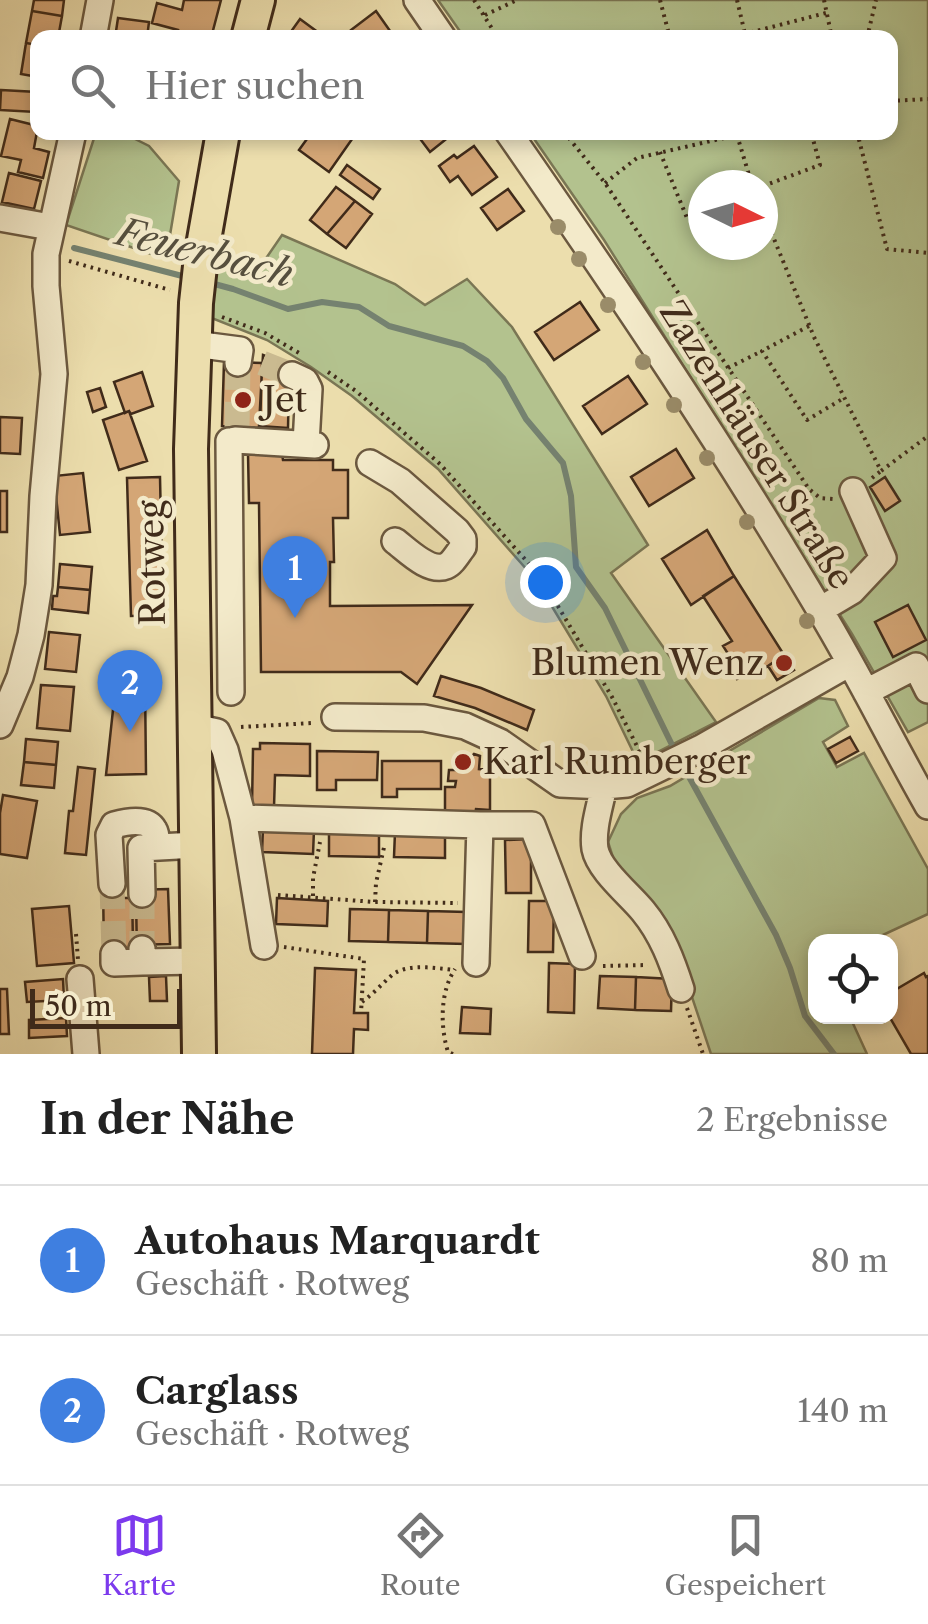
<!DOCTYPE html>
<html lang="de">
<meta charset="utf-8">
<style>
:root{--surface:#fff;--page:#f2f2f2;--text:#222;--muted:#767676;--line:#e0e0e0;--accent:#7c3aed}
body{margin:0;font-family:"Libre Caslon Text",serif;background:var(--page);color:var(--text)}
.controls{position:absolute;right:30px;bottom:30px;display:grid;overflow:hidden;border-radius:20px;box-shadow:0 5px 15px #0003}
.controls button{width:90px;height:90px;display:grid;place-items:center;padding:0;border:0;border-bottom:2px solid var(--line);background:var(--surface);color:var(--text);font:50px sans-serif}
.compass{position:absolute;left:688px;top:170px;width:90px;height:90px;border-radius:50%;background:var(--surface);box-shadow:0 5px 15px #0003;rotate:95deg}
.scale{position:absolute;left:30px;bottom:25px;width:152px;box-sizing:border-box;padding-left:10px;border:5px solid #402b1a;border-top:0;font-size:28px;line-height:35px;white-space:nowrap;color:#402b1a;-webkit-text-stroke:8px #f3eaca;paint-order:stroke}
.you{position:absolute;left:545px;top:582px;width:35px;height:35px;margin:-25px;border:8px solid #fff;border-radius:50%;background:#1a73e8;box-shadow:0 0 0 15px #1a73e833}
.badge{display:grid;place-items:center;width:65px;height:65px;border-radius:50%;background:var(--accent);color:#fff;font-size:32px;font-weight:700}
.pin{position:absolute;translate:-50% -82px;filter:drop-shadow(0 2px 5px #0008)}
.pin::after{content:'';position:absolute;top:52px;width:35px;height:30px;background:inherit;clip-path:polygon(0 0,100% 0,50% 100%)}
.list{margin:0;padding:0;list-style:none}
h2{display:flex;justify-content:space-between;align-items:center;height:130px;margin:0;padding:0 40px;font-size:42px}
h2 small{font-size:32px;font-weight:400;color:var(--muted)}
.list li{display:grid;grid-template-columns:65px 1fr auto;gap:30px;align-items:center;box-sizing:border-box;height:150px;padding:0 40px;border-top:2px solid var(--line)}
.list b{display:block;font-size:38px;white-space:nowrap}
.list p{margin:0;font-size:32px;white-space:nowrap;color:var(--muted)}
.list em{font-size:32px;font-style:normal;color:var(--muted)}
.icon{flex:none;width:55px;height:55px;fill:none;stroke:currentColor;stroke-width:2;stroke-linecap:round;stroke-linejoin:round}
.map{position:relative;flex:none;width:928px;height:1054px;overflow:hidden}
.search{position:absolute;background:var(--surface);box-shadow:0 5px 15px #0003;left:30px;right:30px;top:30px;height:110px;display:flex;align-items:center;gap:25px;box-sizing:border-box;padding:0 35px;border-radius:20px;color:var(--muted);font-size:38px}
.sheet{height:430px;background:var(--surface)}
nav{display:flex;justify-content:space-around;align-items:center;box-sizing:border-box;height:140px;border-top:2px solid var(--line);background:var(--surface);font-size:28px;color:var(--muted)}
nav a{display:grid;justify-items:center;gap:5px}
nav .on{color:var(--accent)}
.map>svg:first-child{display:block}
.green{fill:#b3c28e;stroke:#7a7654;stroke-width:2.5;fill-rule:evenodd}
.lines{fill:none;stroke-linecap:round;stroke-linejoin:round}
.stream{stroke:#758270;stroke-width:6}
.building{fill:#d4a676;stroke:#402b1a;stroke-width:2.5}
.minor-tunnel{stroke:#caba90;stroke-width:25;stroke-dasharray:25 12;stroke-linecap:butt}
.minor-casing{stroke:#6b583f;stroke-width:30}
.major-casing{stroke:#402b1a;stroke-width:38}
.path{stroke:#402b1a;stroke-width:4;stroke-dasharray:2.5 5;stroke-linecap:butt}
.minor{stroke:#f3eaca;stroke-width:25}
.major{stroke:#ecdead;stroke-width:32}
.tree{fill:#9a8c69}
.poi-dot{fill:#8f2418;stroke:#f3eaca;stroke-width:4}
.labels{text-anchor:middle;stroke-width:9;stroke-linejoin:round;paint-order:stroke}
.poi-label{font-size:35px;fill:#402b1a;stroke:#f3eaca;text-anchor:start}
.street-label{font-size:35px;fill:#402b1a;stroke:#f3eaca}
.water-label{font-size:38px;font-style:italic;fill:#564f3e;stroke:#f3eaca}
</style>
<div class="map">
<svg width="928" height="1054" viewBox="0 0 928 1054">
<rect width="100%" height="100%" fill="#ecdead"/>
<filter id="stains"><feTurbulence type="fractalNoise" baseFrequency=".002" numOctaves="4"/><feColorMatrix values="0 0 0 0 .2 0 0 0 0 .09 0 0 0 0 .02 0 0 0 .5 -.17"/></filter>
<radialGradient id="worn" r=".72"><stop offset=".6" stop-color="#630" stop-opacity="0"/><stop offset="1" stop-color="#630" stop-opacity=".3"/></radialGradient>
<path class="green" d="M438 0H928V722L908 732 852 634 604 240 530 133 890 132V38L464 37ZM703 185H763V245H703Z
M96 132 123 133 149 146 179 181 166 259 66 225Z
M282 235 395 284 425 305 467 279 512 327 648 545 611 573 716 722 638 762 606 696 536 580 438 469 352 396 311 367 267 340 209 317 218 260 256 273Z
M819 698 835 700 848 726 823 742 837 767 864 753 928 869V914L870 941 816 942V1016L850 1017 867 1054H711L688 985 618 873 608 842 621 814 637 798 670 786Z"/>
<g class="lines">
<path class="stream" d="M74 248 190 278
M207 282 233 289 288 309 322 302 359 307 389 326 463 346 487 361 503 378 526 419 563 463 571 496 576 567 605 608 676 753
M682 764 776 935 790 968 805 1016 834 1054"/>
</g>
<path class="building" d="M34 0H64L62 16 32 11Z
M184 0H221L211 38H176L178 30 152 23 157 3 182 10Z
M32 11 62 16 58 38H38V45L26 43Z
M376 11 395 38H356L351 30Z
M118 18 149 22 147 38H115Z
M300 19 323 36 322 38H296L290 33Z
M26 43 38 45V77L21 74Z
M1 90 37 92 36 112 0 110Z
M10 119 38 126 34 148 49 152 43 178 18 172 21 160 1 156Z
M312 132H357L329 172 299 150Z
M415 132H455L430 152Z
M474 146 497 177 472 195 458 176 450 182 439 166 454 155 457 158Z
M347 165 380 189 373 199 340 175Z
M9 173 41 181 34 209 2 202Z
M336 187 355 201 327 234 310 220Z
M508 189 524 211 497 230 481 208Z
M355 201 372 214 346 248 327 234Z
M580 302 599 330 554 360 535 332Z
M263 355 296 368 289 382 262 371Z
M224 362 262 363 260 428 222 426Z
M262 371 289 382 288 428 259 426Z
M142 372 153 406 131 414 129 411 125 413 114 382Z
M628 376 647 404 602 434 583 406Z
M100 388 106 407 93 412 87 392Z
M129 411 147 461 119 470 103 420Z
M0 417 22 418 20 454 0 453Z
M676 449 694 478 649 506 631 477Z
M248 454H282L283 460H333V470H348V518H333L334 562H330V606L472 605 417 684 401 672H261L259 503H249Z
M83 473 90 532 60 535 54 476Z
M160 477 163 615 131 616 127 478Z
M885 477 900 501 885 511 870 487Z
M0 491H7V532H0Z
M707 530 734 576 691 605 662 559Z
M60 564 92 567 90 590 58 587Z
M734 576 784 655 753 676 750 671 737 679 729 666 734 663 723 646 732 641 703 596Z
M58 587 90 590 88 613 52 609 53 596H57Z
M908 605 926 640 893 657 875 622Z
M49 632 80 635 76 672 45 669Z
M784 655 794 670 777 680 768 666Z
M441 676 481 688 534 710 527 730 475 708 434 696Z
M145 681 146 774 106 775 116 682Z
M41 685 74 687 70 731 37 728Z
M850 737 858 751 836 763 828 749Z
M26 739 58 742 56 765 24 762Z
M260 743 310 744V776L275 775 274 807 252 806 253 749H260Z
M317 751 378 752 377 780H336V790H317Z
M474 754 480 756 479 769 490 770V810L476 809 475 815 445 814V787H455L456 781H448L449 770H458Z
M382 761H441V789H397V797H382Z
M24 762 56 765 54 788 21 785Z
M78 767 95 769 86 855 65 853 69 811H73Z
M3 795 37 801 27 858 0 854V813Z
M263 828 314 830 313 854 262 852Z
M329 829 379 830V857L329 856Z
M395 832 445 833V858L394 857Z
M531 839V893H506L505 840Z
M119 883V898H136L137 954 104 955 103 884Z
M168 889 170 944 133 945 132 890Z
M277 898 328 901 327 926 276 924Z
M529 901H554L553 952H528Z
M69 906 74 963 37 966 32 909Z
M350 909 389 910 388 942 349 941Z
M389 910 428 911 427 943 388 942Z
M428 911 467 912 466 944 427 943Z
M549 963 575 964 574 1013 548 1012Z
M315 968 356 970 354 1013H368V1030L354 1029 353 1054H312Z
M924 973 926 977 928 976V1054H911L889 1016 890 993Z
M166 976 167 1001H150L149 977Z
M600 976 636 977 635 1010 598 1008Z
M636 977 672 979 671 1011 635 1010Z
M63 979 64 1000 27 1002 25 982Z
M0 989H7L9 1034H0Z
M462 1007 491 1009 490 1034 460 1033Z
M66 1018 67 1036 29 1038V1020Z"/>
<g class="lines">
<path class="minor-tunnel" d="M262 363 292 375
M237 427 238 363
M112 884 114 954
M142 894V949"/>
<defs>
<path id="minor" d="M417 0 443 38
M93 38 100 0
M508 132C617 289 724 447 821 612 859 675 891 741 928 806
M0 218 50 227
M194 344 240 350 238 363
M292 375 305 381 309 389 306 444
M235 440 315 445
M229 441 231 692
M370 463 400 481 457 531 463 539V547C458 553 453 563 446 566 429 573 407 550 395 541
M820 610 852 591 883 558 853 491
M866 692 916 666 928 690
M335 717 424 718 465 726 500 742 560 784 604 786 627 784 701 748 850 663
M0 725 20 677 31 635 39 585 43 496 54 374 46 286V254L73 132
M194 727 217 732 225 750 243 818 480 825 476 963
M604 786C600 806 592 829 595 849 599 870 629 894 643 911 662 934 672 961 681 989
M243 818 264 946
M480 825H532L582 956
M112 884 109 835 114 825C125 822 147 817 154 830 157 835 156 842 157 847
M142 894 141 848 196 845
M142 949V962L198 961
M114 954V963L142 962
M80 979 86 1054"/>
<path id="major" d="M248 38 258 0
M199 1054 191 449 196 303 201 257 223 132"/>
</defs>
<use href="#minor" class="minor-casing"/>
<use href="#major" class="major-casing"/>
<path class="path" d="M474 0 498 38
M660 0 670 38
M737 0 746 38
M824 0 832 38
M485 15 517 0
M729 38 826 13
M867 38 876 0
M890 101 928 99
M564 132 605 183 809 489 820 498 833 499
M744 132 737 135 752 185
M857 132 887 249 928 253
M660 152 687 218 703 211
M605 183 637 158 737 135
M763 186 820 165 811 132
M763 212 814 337 881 471 928 436
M69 261 170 290
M222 317 265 333 299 353
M809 326 762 351 807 420 844 398
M728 368 762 351
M328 372 356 391 440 464 540 576 612 697 641 754
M872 478 881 471
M241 727 312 723
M278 895 375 902 458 903
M313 896V878L320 842
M375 902 376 883 385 843
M76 934 78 960
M284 947 364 959 361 1013
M603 966 648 965
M362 1002C373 994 382 984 392 975 407 963 436 968 454 970
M687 1008 703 1054
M453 1054 448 1052C440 1026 440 992 455 969"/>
<use href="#minor" class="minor"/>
<use href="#major" class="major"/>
</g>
<g class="tree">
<circle cx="558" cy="227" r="8"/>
<circle cx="579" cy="259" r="8"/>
<circle cx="608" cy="305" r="8"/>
<circle cx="643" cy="362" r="8"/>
<circle cx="674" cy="405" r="8"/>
<circle cx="707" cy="458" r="8"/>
<circle cx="747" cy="522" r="8"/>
<circle cx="807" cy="621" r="8"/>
</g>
<g class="poi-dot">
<circle cx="243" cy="400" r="10"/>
<circle cx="784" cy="663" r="10"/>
<circle cx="463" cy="762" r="10"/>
</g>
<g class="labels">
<g class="poi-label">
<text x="263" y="412">Jet</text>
<text x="764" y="675" text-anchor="end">Blumen Wenz</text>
<text x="483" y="774">Karl Rumberger</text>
</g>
<g class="street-label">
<text transform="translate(757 445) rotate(58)" y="12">Zazenhäuser Straße</text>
<text transform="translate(152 563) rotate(-91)" y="12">Rotweg</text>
</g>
<g class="water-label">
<text transform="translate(205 253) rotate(14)" y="13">Feuerbach</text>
</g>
</g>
<rect width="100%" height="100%" filter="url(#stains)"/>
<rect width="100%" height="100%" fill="url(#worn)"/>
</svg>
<div class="controls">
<button><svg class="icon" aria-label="locate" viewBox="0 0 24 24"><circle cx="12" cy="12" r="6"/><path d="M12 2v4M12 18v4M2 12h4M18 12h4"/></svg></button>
</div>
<svg class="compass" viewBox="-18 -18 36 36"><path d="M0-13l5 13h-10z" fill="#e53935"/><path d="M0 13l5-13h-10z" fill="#767676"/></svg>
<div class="scale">50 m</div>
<div class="you"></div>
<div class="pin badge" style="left:295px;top:618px;background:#3f7fe0">1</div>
<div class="pin badge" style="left:130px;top:732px;background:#3f7fe0">2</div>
<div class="search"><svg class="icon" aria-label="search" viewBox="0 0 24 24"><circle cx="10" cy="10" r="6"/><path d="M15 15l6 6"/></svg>Hier suchen</div>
</div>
<section class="sheet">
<h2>In der Nähe<small>2 Ergebnisse</small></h2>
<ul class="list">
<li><span class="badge" style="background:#3f7fe0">1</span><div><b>Autohaus Marquardt</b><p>Geschäft · Rotweg</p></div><em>80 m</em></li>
<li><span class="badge" style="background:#3f7fe0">2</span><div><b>Carglass</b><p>Geschäft · Rotweg</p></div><em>140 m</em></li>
</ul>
</section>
<nav>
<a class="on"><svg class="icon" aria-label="map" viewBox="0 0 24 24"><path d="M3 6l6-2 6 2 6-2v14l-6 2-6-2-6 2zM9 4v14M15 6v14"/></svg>Karte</a>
<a><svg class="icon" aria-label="directions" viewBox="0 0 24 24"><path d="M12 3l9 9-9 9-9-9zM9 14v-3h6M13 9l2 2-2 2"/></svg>Route</a>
<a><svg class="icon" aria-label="saved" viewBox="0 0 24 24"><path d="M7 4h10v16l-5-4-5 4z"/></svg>Gespeichert</a>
</nav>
